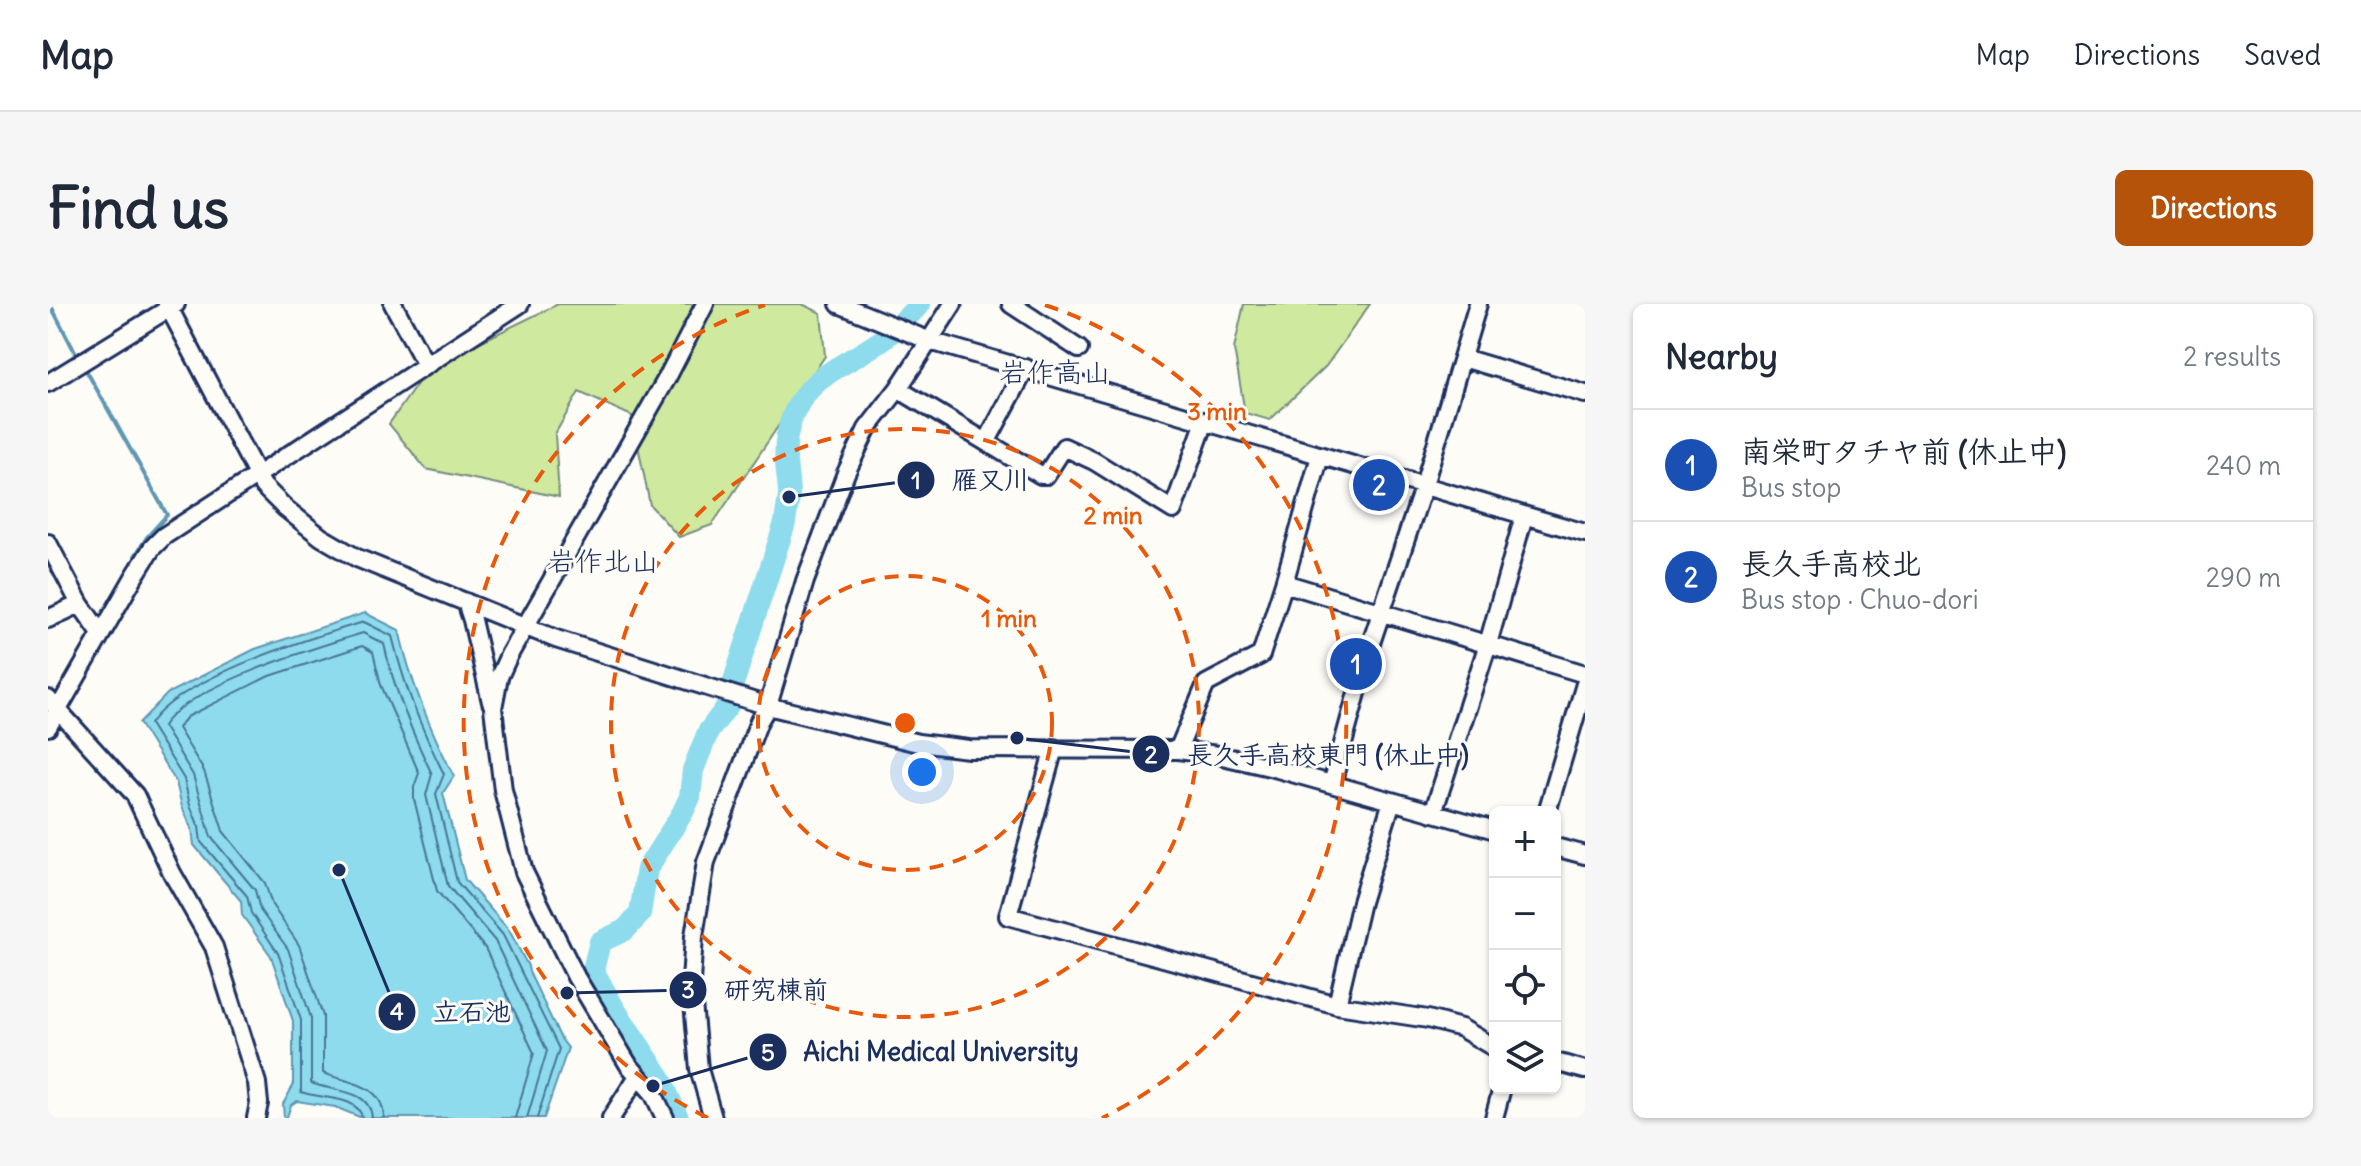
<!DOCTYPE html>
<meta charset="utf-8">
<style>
:root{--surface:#fff;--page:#f6f6f7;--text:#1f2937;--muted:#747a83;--line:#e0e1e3;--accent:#b45309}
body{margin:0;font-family:Delius,"Klee One",sans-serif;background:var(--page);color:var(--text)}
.controls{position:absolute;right:24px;bottom:24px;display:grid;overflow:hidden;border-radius:12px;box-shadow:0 2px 6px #0004}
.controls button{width:72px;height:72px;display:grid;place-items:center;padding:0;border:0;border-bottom:2px solid var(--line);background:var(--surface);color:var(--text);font:40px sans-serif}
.you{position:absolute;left:874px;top:468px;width:28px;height:28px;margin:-20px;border:6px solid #fff;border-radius:50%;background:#1a73e8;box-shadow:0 0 0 12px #1a73e833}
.badge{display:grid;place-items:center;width:52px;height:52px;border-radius:50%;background:var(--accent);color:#fff;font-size:26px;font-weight:700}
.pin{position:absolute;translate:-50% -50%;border:4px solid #fff;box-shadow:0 2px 8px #0006}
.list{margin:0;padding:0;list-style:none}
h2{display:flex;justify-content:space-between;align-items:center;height:104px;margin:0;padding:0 32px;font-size:34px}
h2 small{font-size:26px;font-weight:400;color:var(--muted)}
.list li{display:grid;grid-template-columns:52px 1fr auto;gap:24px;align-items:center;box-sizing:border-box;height:112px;padding:0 32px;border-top:2px solid var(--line)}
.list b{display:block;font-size:30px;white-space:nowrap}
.list p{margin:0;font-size:26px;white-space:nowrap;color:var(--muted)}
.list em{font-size:26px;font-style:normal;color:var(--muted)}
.icon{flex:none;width:44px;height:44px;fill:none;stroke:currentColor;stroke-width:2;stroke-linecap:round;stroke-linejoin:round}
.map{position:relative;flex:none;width:1537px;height:814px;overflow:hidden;border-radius:12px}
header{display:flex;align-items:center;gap:48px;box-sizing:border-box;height:112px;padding:0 40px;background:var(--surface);border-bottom:2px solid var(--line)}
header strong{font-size:38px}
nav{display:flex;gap:44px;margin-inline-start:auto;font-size:28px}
.intro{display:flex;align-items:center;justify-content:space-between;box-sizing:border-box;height:192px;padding:0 48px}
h1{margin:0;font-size:56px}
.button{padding:20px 36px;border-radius:12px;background:var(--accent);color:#fff;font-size:28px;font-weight:700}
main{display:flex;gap:48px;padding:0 48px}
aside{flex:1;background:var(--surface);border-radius:12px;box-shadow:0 2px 6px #0004}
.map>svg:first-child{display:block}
.green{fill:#cfe99f;stroke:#758c7e;stroke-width:2}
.water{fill:#8ddbec;stroke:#5f96b3;stroke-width:2}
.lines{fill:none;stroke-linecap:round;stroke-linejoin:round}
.shore{stroke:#497497;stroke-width:2}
.stream{stroke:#5f96b3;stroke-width:4}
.river{stroke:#8ddbec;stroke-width:22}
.minor-casing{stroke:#1b2f5e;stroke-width:22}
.minor{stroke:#fdfcf7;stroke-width:16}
.ring{fill:none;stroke:#e8590c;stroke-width:4;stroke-dasharray:14 10}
.labels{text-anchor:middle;stroke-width:6;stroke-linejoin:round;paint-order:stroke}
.quarter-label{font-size:28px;fill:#1b2f5e;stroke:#fdfcf7}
.centre{fill:#e8590c;stroke:#fdfcf7;stroke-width:4}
.ring-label{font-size:24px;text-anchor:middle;font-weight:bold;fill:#e8590c;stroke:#fdfcf7;stroke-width:6;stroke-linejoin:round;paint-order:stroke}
.leader{fill:none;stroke:#1b2f5e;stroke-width:3}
.callout-dot{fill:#1b2f5e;stroke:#fdfcf7;stroke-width:3}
.mark-label{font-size:24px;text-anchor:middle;font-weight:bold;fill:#fff}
.callout-label{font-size:26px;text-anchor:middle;font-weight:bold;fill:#1b2f5e;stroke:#fdfcf7;stroke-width:6;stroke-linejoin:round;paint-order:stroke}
</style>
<header>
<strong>Map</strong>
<nav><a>Map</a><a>Directions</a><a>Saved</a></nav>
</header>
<div class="intro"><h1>Find us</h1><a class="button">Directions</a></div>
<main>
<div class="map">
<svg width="1537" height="814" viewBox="0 0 1537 814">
<rect width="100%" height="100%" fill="#fdfcf7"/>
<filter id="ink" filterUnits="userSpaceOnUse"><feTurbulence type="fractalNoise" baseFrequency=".0125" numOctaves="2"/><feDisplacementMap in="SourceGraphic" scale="16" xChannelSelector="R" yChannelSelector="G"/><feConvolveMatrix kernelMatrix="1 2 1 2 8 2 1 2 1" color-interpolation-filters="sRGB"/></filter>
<g filter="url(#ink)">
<path class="green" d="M510 0H754L773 9 777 52 664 221 631 233 602 201 584 112 531 88 507 130 511 193 378 165 341 120 381 63Z
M1196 0H1322L1278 62 1222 116 1197 109 1186 45Z"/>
<path class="water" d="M317 309 351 326C363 379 381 424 406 472L395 489 417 576 461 626 480 662 481 668 513 735 520 744 496 814H314L287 803 249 797 243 801 239 813 236 814 235 800 245 782V717L223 652 194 611 193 597 146 541 144 525 134 503 128 478 91 419 120 389 207 345Z"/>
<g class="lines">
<path class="shore" d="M314 814C311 791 270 795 253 788V716L230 649 203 609 199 592 153 538 151 523 142 501 136 475 102 420C133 373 261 334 316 318L344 332C357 384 372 422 396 470L388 490 409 578 455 631 511 745 489 814
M324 814C322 784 284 788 263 779V714L240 645 212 606 207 586 163 533 145 471 115 422C141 382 268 343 315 329L336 340C346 386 363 427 384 470L378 491 400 582 447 637 499 747 479 814
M336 814C335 779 300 779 275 769V712L251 641 224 601 217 579 175 527 156 467 130 424 139 413 219 373 314 342 325 348 333 381 371 469 366 483V495L389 587 437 644 486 749 467 814"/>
<path class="stream" d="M2 0 29 52
M38 66 119 211 99 233 87 252"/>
<path class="river" d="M685 380 737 219C738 209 741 198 741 188 740 170 735 150 739 132 750 75 789 67 831 38 846 28 859 13 872 0
M630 814 612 773 566 704 545 666 552 638 577 626 592 610 599 565 635 508 642 493 645 466 660 428 681 400"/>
<defs>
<path id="minor" d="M119 0 215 182 237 204 273 233 309 254 508 335 720 402 870 439 921 445 1130 446 1170 451 1226 464 1447 526
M345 0 378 61
M791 0 882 37 1537 229
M963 0 1031 45
M1415 54 1537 90
M0 79 128 0
M850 85 993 171H998L1016 143 1046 157 1125 206 1156 120
M939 137 978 64
M0 239 32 300 53 330
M1236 279 1537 370
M418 298 424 316 443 398
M0 315 32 300
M0 395 87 491 124 569 166 643 209 779 211 799 208 814
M0 423 86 273 104 244 116 232 472 0
M1006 444 960 612 1289 701 1380 715 1413 724 1447 744
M1130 446 1158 380 1213 351 1236 279 1272 152
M1284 480 1321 345 1375 184 1430 0
M1499 508 1537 380
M1385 509 1440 340 1476 212
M1507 543 1537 551
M1289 701 1313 598 1344 497
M1507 758 1537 766
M563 814 590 772
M617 814 605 789 580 760 528 673 476 568 455 486 445 404 451 373 461 351 619 74 657 0
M665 814 651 765 643 677 646 632 658 558 711 417 720 402 757 277 798 169 819 125 850 85 905 0
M1446 814 1454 784"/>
</defs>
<use href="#minor" class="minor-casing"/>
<use href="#minor" class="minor"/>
</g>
</g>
<g class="ring">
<circle cx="857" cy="419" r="147"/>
<circle cx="857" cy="419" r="294"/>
<path d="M660 814A441 441 0 0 1 717 1M997 1A441 441 0 0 1 1054 814"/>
</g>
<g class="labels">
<g class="quarter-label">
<text x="1007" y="78">岩作高山</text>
<text x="555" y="267">岩作北山</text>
</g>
</g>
<circle cx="857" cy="419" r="12" class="centre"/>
<g class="ring-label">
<text x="1169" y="116">3 min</text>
<text x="1065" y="220">2 min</text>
<text x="961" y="323">1 min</text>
</g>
<path class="leader" d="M741 193L868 176M969 434L1103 450M519 689L640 686M291 566L349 708M605 782L720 748"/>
<g class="callout-dot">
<circle cx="741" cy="193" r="8"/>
<circle cx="969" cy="434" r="8"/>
<circle cx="519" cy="689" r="8"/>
<circle cx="291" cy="566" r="8"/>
<circle cx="605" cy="782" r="8"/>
<circle cx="868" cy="176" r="20"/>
<circle cx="1103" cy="450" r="20"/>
<circle cx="640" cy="686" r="20"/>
<circle cx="349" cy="708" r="20"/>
<circle cx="720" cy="748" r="20"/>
</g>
<g class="mark-label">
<text x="868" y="185">1</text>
<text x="1103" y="459">2</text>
<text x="640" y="694">3</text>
<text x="349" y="716">4</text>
<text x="720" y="757">5</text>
</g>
<g class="callout-label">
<text x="943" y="185">雁又川</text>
<text x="1280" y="460">長久手高校東門 (休止中)</text>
<text x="728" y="695">研究棟前</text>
<text x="424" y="717">立石池</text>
<text x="893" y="757">Aichi Medical University</text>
</g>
</svg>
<div class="controls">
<button>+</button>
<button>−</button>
<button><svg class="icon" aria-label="locate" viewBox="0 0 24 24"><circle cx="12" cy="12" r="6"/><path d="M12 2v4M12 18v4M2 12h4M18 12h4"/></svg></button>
<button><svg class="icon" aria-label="layers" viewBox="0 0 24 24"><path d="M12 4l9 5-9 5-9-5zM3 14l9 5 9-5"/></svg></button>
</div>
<div class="you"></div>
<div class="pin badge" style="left:1308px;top:360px;background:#1a4fb4">1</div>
<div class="pin badge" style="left:1331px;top:181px;background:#1a4fb4">2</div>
</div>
<aside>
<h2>Nearby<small>2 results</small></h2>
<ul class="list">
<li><span class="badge" style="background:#1a4fb4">1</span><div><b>南栄町タチヤ前 (休止中)</b><p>Bus stop</p></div><em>240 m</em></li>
<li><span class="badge" style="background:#1a4fb4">2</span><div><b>長久手高校北</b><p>Bus stop · Chuo-dori</p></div><em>290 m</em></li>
</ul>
</aside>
</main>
